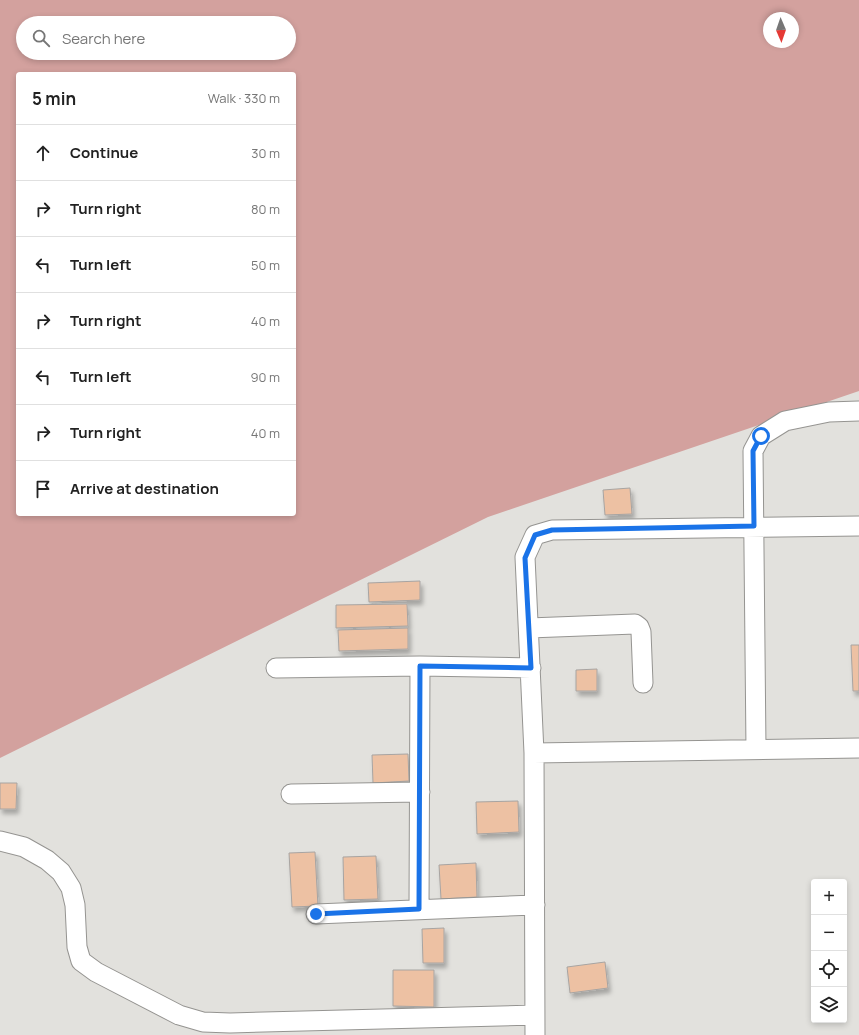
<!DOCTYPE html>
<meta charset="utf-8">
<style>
:root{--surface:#fff;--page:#f6f6f6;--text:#222;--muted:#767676;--line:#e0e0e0}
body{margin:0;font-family:Manrope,sans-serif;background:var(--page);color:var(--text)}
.controls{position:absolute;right:12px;bottom:12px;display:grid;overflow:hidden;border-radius:4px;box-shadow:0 2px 6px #0003}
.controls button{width:36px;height:36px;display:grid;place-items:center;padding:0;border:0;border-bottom:1px solid var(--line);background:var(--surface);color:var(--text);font:20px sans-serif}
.compass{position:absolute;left:763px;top:12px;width:36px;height:36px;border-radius:50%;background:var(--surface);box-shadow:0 2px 6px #0003;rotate:178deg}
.stop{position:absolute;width:12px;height:12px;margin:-9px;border:3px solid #1a73e8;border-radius:50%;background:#fff}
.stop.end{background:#1a73e8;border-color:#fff;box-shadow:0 1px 4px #0008}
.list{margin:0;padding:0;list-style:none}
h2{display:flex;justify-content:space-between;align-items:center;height:52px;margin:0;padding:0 16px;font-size:17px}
h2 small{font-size:13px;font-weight:400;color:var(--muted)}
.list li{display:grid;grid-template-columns:26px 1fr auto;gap:12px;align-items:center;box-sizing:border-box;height:56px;padding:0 16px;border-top:1px solid var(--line)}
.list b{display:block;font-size:15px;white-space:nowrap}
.list em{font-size:13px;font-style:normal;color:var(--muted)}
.icon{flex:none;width:22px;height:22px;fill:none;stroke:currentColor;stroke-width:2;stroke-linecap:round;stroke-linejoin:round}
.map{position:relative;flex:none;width:859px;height:1035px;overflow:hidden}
.search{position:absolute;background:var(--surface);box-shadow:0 2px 6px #0003;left:16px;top:16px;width:280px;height:44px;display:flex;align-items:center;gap:10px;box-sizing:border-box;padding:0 14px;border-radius:22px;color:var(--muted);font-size:15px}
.panel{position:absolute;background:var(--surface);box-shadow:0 2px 6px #0003;left:16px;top:72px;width:280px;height:444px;border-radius:4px}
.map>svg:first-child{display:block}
.green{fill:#d3a19e;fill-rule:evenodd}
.building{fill:#edc1a3;stroke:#a7a4a2;filter:url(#shadow)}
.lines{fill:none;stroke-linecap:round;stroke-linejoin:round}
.minor-casing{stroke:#959491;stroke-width:21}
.minor{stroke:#fff;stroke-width:19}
.route{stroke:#1a73e8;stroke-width:5}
</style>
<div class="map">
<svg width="859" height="1035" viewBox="0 0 859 1035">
<defs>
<filter id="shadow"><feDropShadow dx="2.5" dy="4.5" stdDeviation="2" flood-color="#0004"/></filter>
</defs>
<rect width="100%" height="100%" fill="#e2e1dd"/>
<path class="green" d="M0 0H859V391L488 517 0 758ZM769 18H793V42H769ZM23 23H289V53H23ZM18 74H294V514H18Z"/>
<path class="building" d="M630 488 632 514 605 515 603 490Z
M420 581V600L369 602 368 583Z
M407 604 408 626 336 628V605Z
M408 628V649L339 651 338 630Z
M851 645H859V691H853Z
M597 669V691H576V670Z
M408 754 409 781 373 783 372 755Z
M0 783H17L16 809H0Z
M518 801 519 832 477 834 476 802Z
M315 852 318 906 292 907 289 853Z
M376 856 378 899 344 900 343 857Z
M476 863 477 897 441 899 439 865Z
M444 928V963H423L422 929Z
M605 962 608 988 570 993 567 967Z
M393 970H434V1007L393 1006Z"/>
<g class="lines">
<defs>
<path id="minor" d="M529 628 635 624 639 627 641 632 643 683
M276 668 420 666 531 668
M756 749 753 451 761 436 785 421 829 412 859 411
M534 753 859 748
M291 794 420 792
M0 841 24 847 47 860 61 872 71 888 75 905 77 947 81 961 96 972 179 1015 203 1022 230 1023 534 1015
M419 909 420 666
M316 914 535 905
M535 1035 534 753 525 557 535 535 552 530 859 526"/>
</defs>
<use href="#minor" class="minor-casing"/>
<use href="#minor" class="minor"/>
</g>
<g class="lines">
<path class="route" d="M316 914 419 909 420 666 531 668 525 558 535 535 552 530 754 526 753 451 761 436"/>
</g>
</svg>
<div class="controls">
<button>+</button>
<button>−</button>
<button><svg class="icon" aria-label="locate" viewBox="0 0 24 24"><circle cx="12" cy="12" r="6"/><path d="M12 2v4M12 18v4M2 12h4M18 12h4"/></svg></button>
<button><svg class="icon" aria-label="layers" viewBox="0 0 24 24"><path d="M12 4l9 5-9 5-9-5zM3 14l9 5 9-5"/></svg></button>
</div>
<svg class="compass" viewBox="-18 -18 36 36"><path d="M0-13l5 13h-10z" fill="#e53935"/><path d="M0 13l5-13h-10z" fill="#767676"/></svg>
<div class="stop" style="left:761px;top:436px"></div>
<div class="stop end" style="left:316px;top:914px"></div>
<div class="search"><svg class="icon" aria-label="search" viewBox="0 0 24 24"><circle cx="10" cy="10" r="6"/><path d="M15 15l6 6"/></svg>Search here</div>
<section class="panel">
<h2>5 min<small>Walk · 330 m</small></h2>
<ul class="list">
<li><svg class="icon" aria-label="ahead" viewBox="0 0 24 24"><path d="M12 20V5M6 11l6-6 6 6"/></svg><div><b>Continue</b></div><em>30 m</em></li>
<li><svg class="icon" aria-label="right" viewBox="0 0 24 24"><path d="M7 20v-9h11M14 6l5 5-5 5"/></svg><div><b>Turn right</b></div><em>80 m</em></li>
<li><svg class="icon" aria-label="left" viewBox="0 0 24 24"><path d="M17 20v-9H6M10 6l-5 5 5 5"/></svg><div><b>Turn left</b></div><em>50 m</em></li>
<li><svg class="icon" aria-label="right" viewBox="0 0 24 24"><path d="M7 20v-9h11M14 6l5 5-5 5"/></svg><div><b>Turn right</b></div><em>40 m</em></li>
<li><svg class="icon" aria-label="left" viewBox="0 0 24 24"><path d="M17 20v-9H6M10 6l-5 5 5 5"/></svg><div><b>Turn left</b></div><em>90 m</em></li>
<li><svg class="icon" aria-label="right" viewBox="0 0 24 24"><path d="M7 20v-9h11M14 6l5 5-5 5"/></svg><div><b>Turn right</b></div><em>40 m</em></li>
<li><svg class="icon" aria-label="arrive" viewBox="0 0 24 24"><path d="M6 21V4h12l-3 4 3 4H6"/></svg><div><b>Arrive at destination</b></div></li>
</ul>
</section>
</div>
